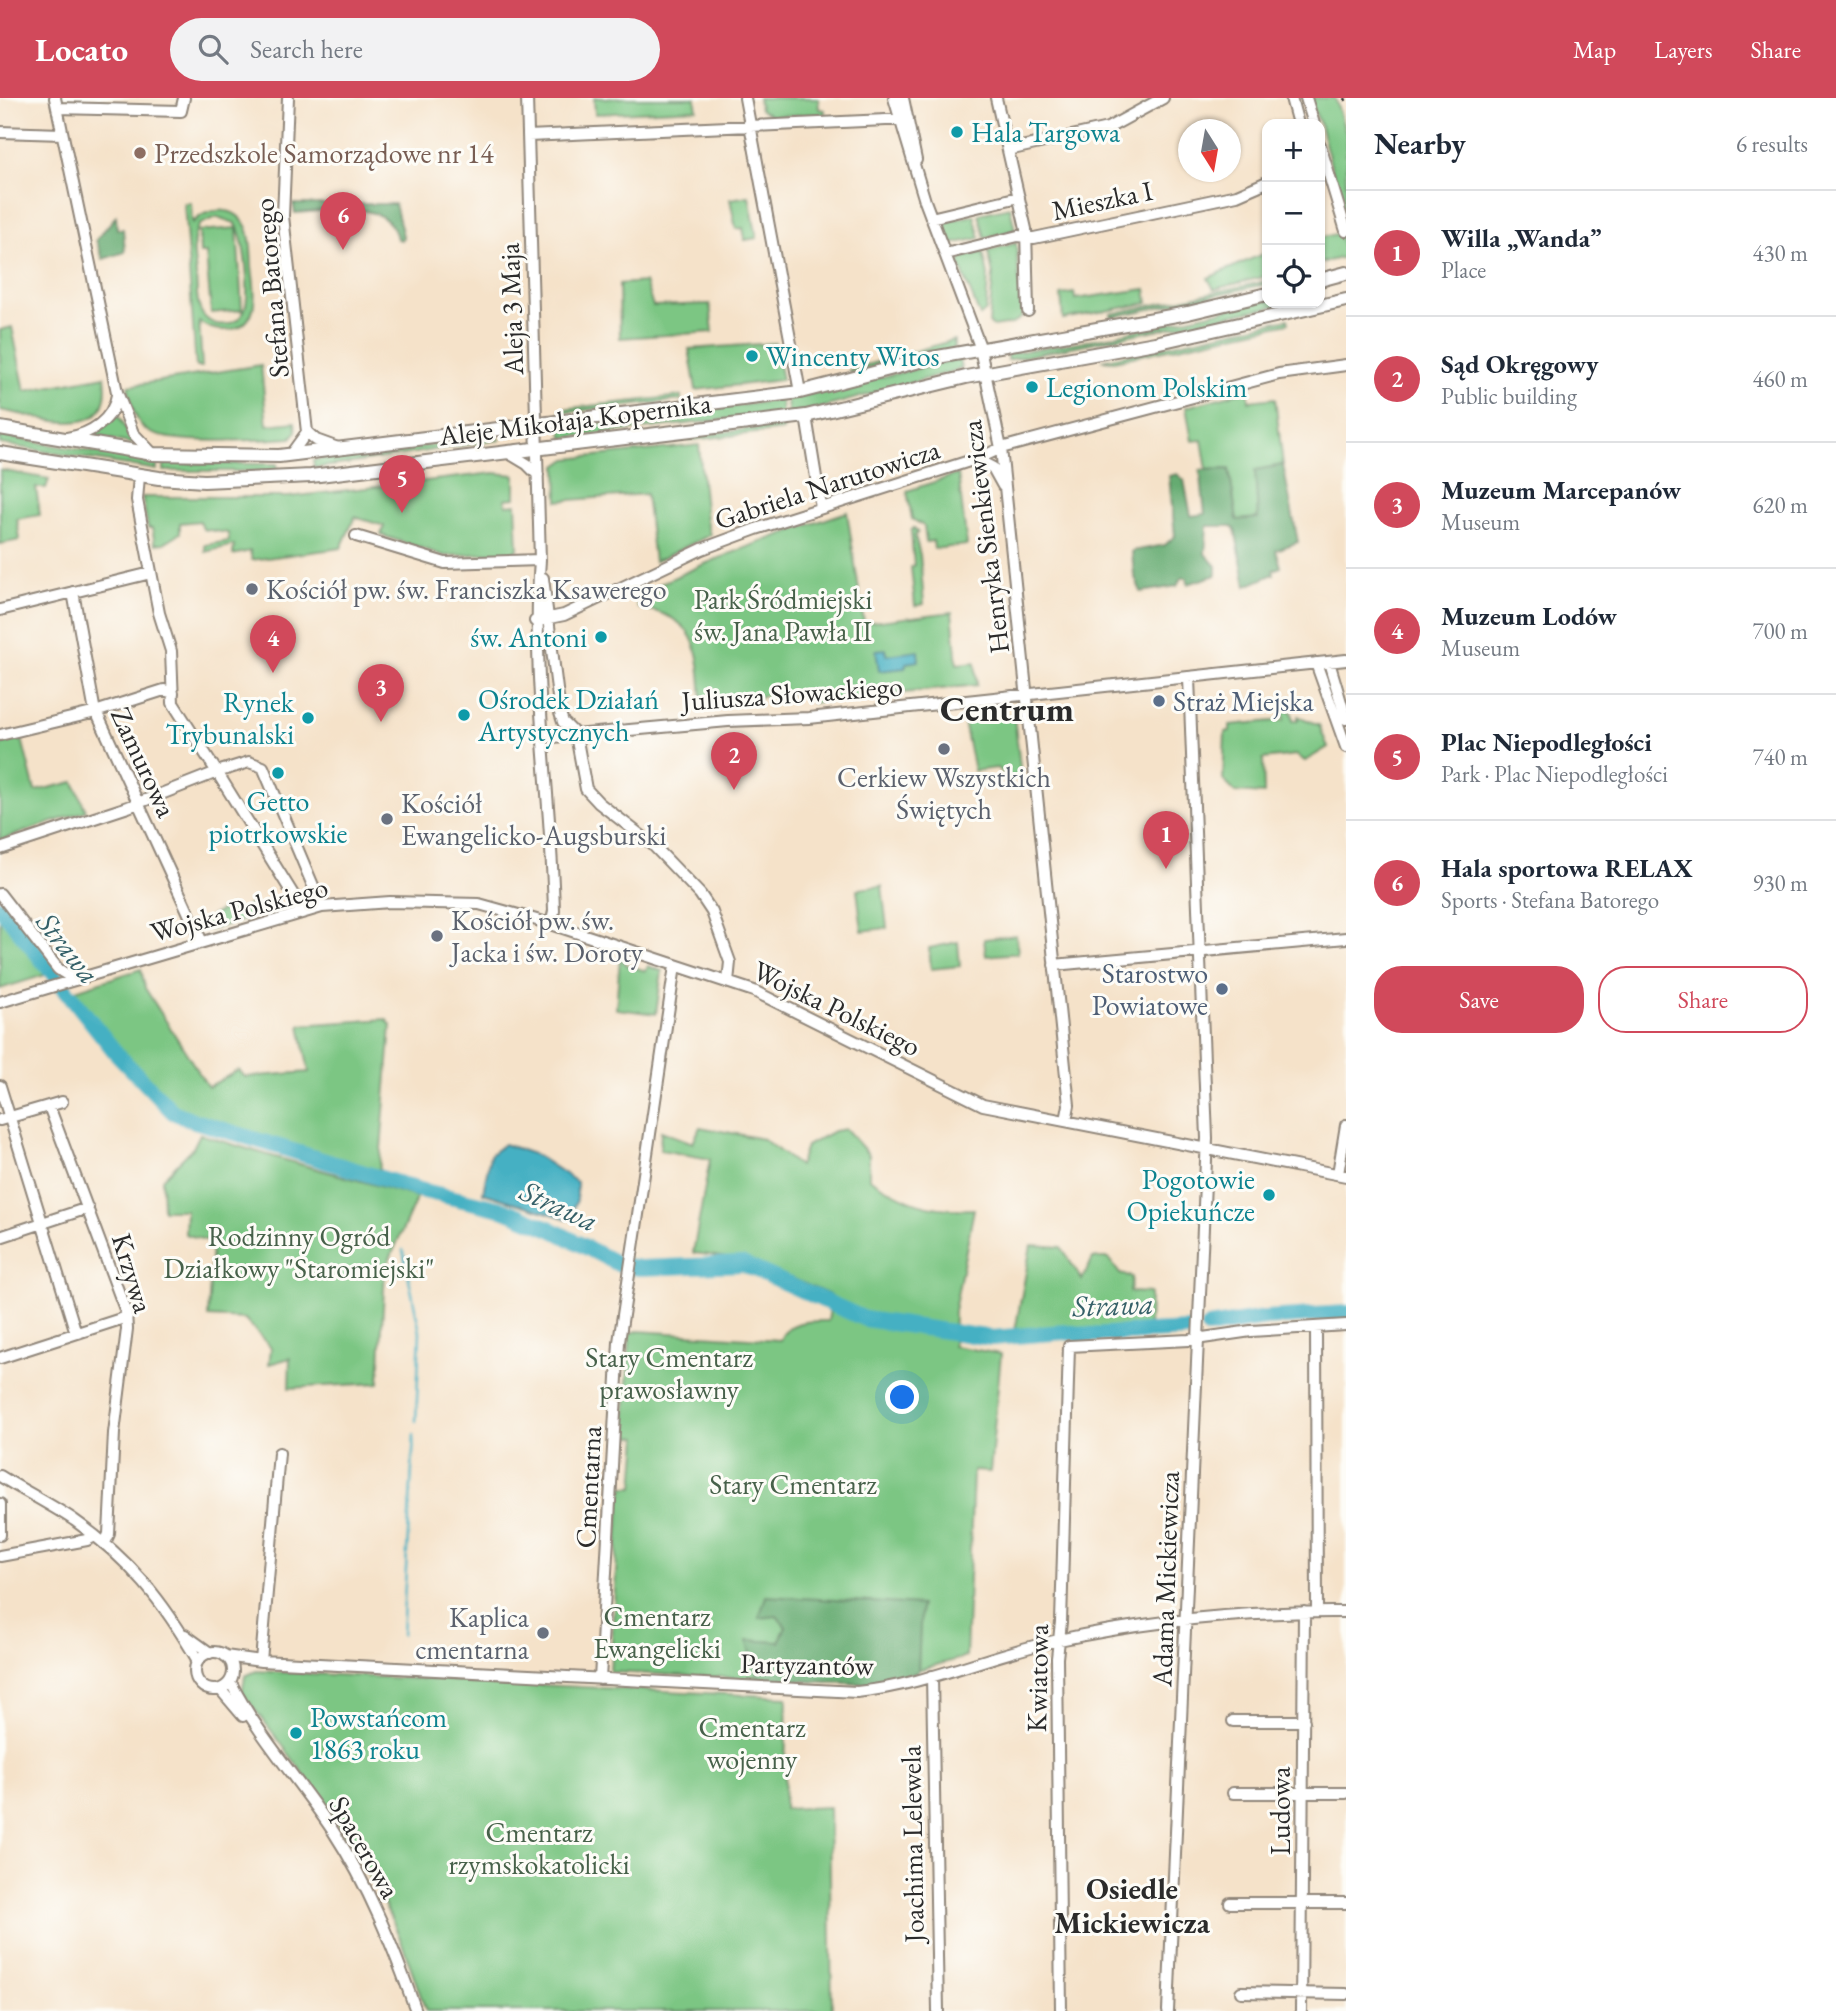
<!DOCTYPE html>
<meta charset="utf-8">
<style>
:root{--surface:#fff;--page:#f2f2f3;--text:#1f2937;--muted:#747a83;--line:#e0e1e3;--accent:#d1495b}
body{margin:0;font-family:"EB Garamond",serif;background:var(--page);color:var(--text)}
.controls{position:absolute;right:21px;top:21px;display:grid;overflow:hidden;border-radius:14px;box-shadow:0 2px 5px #0004}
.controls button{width:63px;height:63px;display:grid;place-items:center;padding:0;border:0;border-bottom:2px solid var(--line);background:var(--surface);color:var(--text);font:35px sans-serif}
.compass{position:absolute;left:1178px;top:21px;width:63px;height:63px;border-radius:50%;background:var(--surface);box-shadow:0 2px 5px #0004;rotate:169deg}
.you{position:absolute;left:903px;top:1300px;width:24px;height:24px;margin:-18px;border:5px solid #fff;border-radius:50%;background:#1a73e8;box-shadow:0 0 0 10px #1a73e833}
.badge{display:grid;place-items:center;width:46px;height:46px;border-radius:50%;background:var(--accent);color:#fff;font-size:23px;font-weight:700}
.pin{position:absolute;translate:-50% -58px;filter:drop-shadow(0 2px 4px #0008)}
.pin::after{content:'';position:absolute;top:37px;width:24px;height:21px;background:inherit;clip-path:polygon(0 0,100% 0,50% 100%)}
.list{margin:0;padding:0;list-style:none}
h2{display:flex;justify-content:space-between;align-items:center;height:91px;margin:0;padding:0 28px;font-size:30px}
h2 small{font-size:23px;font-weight:400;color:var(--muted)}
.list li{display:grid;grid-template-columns:46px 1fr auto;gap:21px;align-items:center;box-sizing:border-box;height:126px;padding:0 28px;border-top:2px solid var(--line)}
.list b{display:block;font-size:26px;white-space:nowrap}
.list p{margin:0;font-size:23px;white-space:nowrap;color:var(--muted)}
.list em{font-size:23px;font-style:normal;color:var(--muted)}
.actions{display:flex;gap:14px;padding:21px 28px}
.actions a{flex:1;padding:16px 0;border:2px solid var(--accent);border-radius:28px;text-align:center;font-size:24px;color:var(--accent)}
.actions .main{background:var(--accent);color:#fff}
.icon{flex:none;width:38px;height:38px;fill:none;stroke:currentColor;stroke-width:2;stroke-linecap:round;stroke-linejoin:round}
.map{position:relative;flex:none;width:1346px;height:1913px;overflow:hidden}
header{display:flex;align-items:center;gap:42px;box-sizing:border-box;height:98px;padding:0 35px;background:var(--accent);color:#fff}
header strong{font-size:33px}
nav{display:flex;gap:38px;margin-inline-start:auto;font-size:24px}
.search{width:490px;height:63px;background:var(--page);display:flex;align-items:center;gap:18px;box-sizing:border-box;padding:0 24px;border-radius:38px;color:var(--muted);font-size:26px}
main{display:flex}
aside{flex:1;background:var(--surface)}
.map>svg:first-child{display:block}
.green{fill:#7cc683;stroke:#547857;stroke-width:2;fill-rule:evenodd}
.forest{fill:#65ab71;stroke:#486b4e;stroke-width:2}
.water{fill:#45b0c3;stroke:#386e77;stroke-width:2}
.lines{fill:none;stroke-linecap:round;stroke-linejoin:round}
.stream{stroke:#45b0c3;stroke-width:2.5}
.river{stroke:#45b0c3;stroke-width:16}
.minor-casing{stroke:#90867a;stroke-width:14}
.major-casing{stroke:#90867a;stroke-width:16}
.minor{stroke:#fff;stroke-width:10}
.major{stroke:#fff;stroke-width:12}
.rail{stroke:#2b2b2b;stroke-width:2.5;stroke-dasharray:10 5;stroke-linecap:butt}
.culture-dot{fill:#0f9aa8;stroke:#fdfcf7;stroke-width:2.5}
.education-dot{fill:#8d6e63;stroke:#fdfcf7;stroke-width:2.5}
.worship-dot{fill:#6b7280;stroke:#fdfcf7;stroke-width:2.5}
.service-dot{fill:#5c6f8a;stroke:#fdfcf7;stroke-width:2.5}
.labels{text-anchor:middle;stroke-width:6;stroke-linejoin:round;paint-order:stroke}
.culture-label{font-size:28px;fill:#0d838f;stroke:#fdfcf7;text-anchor:start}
.education-label{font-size:28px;fill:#785e54;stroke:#fdfcf7;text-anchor:start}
.street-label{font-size:28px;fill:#2b2b2b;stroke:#fdfcf7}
.worship-label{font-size:28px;fill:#5b616d;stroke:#fdfcf7;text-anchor:start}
.park-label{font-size:28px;fill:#47614a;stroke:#fdfcf7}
.service-label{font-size:28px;fill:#4e5e75;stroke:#fdfcf7;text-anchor:start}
.water-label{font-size:30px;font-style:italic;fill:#356068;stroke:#fdfcf7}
.neighbourhood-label{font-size:30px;font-weight:bold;fill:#2b2b2b;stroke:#fdfcf7}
.district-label{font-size:35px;font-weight:bold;fill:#2b2b2b;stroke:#fdfcf7}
</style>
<header>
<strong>Locato</strong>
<div class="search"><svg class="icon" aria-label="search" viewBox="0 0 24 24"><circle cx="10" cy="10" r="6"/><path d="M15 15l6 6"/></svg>Search here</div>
<nav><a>Map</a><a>Layers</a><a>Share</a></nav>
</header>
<main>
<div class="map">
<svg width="1346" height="1913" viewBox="0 0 1346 1913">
<rect width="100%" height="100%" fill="#fdfcf7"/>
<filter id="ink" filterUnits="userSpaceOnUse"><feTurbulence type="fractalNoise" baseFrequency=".0143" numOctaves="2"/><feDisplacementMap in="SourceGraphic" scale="14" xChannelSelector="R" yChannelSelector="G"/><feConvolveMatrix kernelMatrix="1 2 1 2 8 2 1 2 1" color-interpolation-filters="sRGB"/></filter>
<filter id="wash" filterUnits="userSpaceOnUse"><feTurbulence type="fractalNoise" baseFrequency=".00686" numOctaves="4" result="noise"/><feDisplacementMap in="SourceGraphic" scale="28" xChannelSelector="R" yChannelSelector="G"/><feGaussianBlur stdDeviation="1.57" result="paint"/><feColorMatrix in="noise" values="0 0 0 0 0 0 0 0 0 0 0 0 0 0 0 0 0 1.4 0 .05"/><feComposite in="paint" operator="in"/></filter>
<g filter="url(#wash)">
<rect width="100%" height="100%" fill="#f5e2c9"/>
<path class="green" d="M594 0H695L697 11 595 16Z
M758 0H818L819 11 825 12V16L772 18 760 11Z
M1309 0H1335L1346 36V124L1320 26Z
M749 98 757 140 745 142 743 130 736 131 730 101Z
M184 105H191L192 125C208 109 236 106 247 130 252 141 251 156 252 168 253 180 256 194 254 206 250 235 219 238 199 224L202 269H196ZM217 119 235 125C245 137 252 201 243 215 233 232 207 230 200 211 196 202 197 189 196 179 195 161 189 141 200 126Z
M1010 109 1015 132 985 140 979 116Z
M974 117 980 140 951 146 945 124Z
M237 130 242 212 211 215 206 155H200L199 133Z
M1340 135 1345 159 1320 165V140Z
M1016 145 1022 219 1012 226 993 229 989 225 993 177 988 153Z
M983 154 988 177 986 213 980 218 959 165 963 159Z
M1267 154V178L1214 191 1208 180Z
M1267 183V186L1112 219 1111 216Z
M645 184 653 208 710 206 713 234 620 240 619 186Z
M1146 191 1148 205 1063 221 1061 197 1074 195 1075 201Z
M1267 202 1285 206 1007 262V256L1107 239Z
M1288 221 1289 225 1284 226 1114 263 1102 262Z
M12 229 25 293 105 278C115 348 42 319 0 312V232Z
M954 242V250L850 275 849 272Z
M775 245 782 282 696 292 689 251Z
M959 261 961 271 817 311 788 315 787 301Z
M261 267 267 327 295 324 296 334 291 340C265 342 164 348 146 332 133 322 131 302 128 288Z
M1249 292V303L1275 300 1283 367 1256 372 1258 420 1237 423 1229 371 1207 372 1202 342 1192 343 1186 309Z
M681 298V302L560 315 562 311Z
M781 302 782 315 563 340 562 331Z
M118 316 134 346 93 338Z
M783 327 784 332 637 348 640 344Z
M0 338 157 365V372L0 346Z
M499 339 500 342C438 350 377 363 314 370L313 362Z
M699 347 706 423 710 437 654 464 646 396 558 403 557 368 567 361Z
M164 365 277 366 278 373H164Z
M0 372 49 381 46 390H36L40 417 17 421 20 442 0 446Z
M494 375 515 377V400L505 401 506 407 516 406 518 451 514 454 445 458 381 437 384 428 355 419 341 450 252 462 250 453 233 457 234 447 205 454V447L229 443 228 435 203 431 200 423 180 425V435L164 445 155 446 152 430H148L142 399H289Z
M958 376 967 447 934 451 933 443 926 444 924 428 912 421 907 393Z
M847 414 864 525 952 514 957 566 975 564 977 587 812 605 810 593 702 605C699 554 700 518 638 510L637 502 661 493 658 487C720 457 782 436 847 414Z
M914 430 918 434 915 438 920 457 924 506 915 508 911 469 914 468 911 433Z
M1283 610 1292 614 1293 623H1298V618L1319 627 1328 649 1305 663 1296 657 1263 661 1264 696 1235 694 1223 682 1225 634 1230 633V627L1284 622Z
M1014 618 1021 677 1008 679 997 670 974 673 964 624Z
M22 641 35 693 74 684 86 713 0 742V646Z
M882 788 887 830 862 833 857 791Z
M253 805 258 818 210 832 205 831 202 823 231 807 236 814Z
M0 815 44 871 48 876 0 891Z
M1016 837 1018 855 986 858 984 841Z
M958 844 960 868 931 871 929 850Z
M620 859 627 867 646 873 648 868 662 873 656 916 616 911Z
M141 871 145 890 208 989 239 972 245 979 309 974 300 927 386 921 391 927 379 1076 184 1016 123 959 72 899 75 892Z
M700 1029 763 1041 799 1068 806 1048 834 1033 846 1031 869 1057V1080C908 1105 928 1113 974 1111L954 1213 953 1248 1001 1256 990 1374 973 1373 966 1559 866 1586 610 1574 621 1389H634L638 1339 624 1338 630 1235 638 1233 780 1242C788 1222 810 1223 828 1223L832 1198C787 1177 743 1159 693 1155L710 1061 660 1052 661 1033 693 1045Z
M200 1036C272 1060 345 1078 417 1099L385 1172 379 1285 289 1290 290 1260 269 1266 271 1250 245 1221 208 1219 212 1144 185 1136 186 1112H163L162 1081 193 1050Z
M1031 1147 1061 1149 1082 1182 1093 1160H1108L1120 1176 1132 1179 1130 1194 1150 1195 1149 1229 1015 1233Z
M256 1573 787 1599 784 1711 829 1709 832 1913H426C415 1883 406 1851 392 1822 352 1739 299 1667 242 1595L245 1578Z"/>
<path class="forest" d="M293 106H395L403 138 402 142 397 141C389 99 328 114 295 115Z
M116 118 117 131H123L125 154 103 161 96 142Z
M1283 367 1298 444 1276 452 1281 469 1273 472 1274 476 1246 488 1235 431 1231 428H1207L1205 456 1216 468V477L1188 486 1187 480H1181L1177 488 1141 494 1134 477 1132 453 1165 447 1175 438 1169 378 1177 376 1184 382 1191 418 1205 416 1200 372 1229 371 1237 422 1258 420 1255 372Z
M766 1498 921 1507 918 1574 866 1586 759 1581 747 1542 779 1544 786 1529 777 1518 759 1520Z"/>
<path class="water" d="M886 551V557L918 553 919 563 906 565 905 570 879 573 876 552Z
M504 1046 536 1057 577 1084V1102L568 1121 483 1095 490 1057Z"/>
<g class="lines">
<path class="stream" d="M403 1152 420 1234 416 1323
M402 1537 414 1337"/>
<path class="river" d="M0 809 116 955 173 1014 195 1023 420 1092 505 1112 551 1131 620 1167 640 1170 743 1166 865 1221 992 1240 1064 1234 1089 1237 1188 1232
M1208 1229 1265 1220 1346 1215"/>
</g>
</g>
<g filter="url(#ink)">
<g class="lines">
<defs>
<path id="minor" d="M55 0 117 294 133 335 153 356
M288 0 283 118 307 334 291 356
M527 0 540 462C531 579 551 696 554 813L551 826
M745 0 800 294
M894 0 925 103 979 246 1001 350 1069 1007 1066 1023
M903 0 916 62
M996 0 1026 131 1028 213
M1291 0 1298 26
M1306 0 1314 26
M57 10 181 13 184 0
M0 34 62 36
M528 38 908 21
M1320 47 1346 133
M1008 52 1108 30 1163 0
M931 120 1019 99
M945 156 1018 138 1034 140 1237 97 1267 84
M806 318 821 410
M307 334 316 342 338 350
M67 340C91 336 113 322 117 297
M507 354 527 366 538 377
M976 361 993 370 1003 388
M356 438 445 465 540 462
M543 480 560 615 563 624 576 637 586 691 599 705 652 746 700 796 712 814 730 864 728 884
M73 494 94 609 202 844
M0 512 151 475
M535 523 564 517 702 451 756 431 982 359 1001 350 1279 276 1346 267
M1329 564 1346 621
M1316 565 1346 649
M544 635 553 639 728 623 809 620 1346 562
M0 637 92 615 164 592 173 595
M0 751 128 709 217 674 173 605 171 553 159 515 137 402 139 378
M0 796 58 871 75 882
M301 814 294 798 217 674 249 664 263 669 322 809
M1054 867 1346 840
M0 904 322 809 390 804 479 806 551 826 754 893 983 1007 1346 1078
M0 988 76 1235
M49 1008 126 1214 127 1231 114 1335 109 1436 105 1445
M0 1022 62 1004
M1338 1076 1346 1027
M0 1139 88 1110
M1316 1230 1317 1513
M0 1260 127 1219
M0 1378C24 1393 50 1406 74 1422 131 1462 163 1503 198 1563
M0 1406V1437
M0 1458 87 1442 95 1438
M185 1537 210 1555
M195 1573a19 19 0 1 1 38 0a19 19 0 1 1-38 0Z
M225 1558 261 1563 857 1594C926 1587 991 1556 1059 1542 1153 1522 1250 1513 1346 1514
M261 1563 279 1355
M932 1578 938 1913
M600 1581 619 1244 675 868
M230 1583C258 1638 299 1682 333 1733 369 1788 394 1851 416 1913
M220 1591 243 1618
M1233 1623H1304
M1233 1695H1346
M1230 1805H1346
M1241 1894 1346 1896
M1061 1913 1057 1560 1061 1524 1069 1248 1189 1242 1251 1233 1346 1227
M1168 1913 1207 1040 1189 580
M1301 1913 1304 1514"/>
<path id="major" d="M1320 182 1346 175
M0 330 153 356 279 358 800 294 932 260 1188 215 1267 196
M0 355 159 380 204 383 311 378 806 318 966 279 1155 245 1346 202"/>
</defs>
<use href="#minor" class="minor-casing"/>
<use href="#major" class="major-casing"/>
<use href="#minor" class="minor"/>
<use href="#major" class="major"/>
<path class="rail" d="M1345 0 1346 3"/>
</g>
</g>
<g class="culture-dot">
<circle cx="957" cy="34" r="7"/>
<circle cx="752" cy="258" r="7"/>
<circle cx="1032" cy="289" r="7"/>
<circle cx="601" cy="539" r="7"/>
<circle cx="464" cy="617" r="7"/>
<circle cx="308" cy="620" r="7"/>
<circle cx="278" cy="675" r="7"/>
<circle cx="1269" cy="1097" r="7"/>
<circle cx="296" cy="1635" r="7"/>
</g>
<circle class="education-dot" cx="140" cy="55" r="7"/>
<g class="worship-dot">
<circle cx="252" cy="491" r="7"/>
<circle cx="944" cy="651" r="7"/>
<circle cx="387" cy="721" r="7"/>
<circle cx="437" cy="838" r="7"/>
<circle cx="543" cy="1535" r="7"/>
</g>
<g class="service-dot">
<circle cx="1159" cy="603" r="7"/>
<circle cx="1222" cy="891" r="7"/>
</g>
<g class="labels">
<g class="culture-label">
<text x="971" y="44">Hala Targowa</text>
<text x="766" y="268">Wincenty Witos</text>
<text x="1046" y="299">Legionom Polskim</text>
<text x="587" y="549" text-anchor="end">św. Antoni</text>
<text x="478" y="611">Ośrodek Działań<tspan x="478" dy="32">Artystycznych</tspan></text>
<text x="294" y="614" text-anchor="end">Rynek<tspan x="294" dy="32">Trybunalski</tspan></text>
<text x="278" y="713" text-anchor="middle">Getto<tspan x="278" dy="32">piotrkowskie</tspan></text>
<text x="1255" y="1091" text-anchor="end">Pogotowie<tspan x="1255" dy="32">Opiekuńcze</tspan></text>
<text x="310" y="1629">Powstańcom<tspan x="310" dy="32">1863 roku</tspan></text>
</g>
<g class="education-label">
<text x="154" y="65">Przedszkole Samorządowe nr 14</text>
</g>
<g class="street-label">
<text transform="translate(1102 102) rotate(-12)" y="10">Mieszka I</text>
<text transform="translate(271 190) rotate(-95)" y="10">Stefana Batorego</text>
<text transform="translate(511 211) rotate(-92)" y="10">Aleja 3 Maja</text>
<text transform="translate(575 321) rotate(-7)" y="10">Aleje Mikołaja Kopernika</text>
<text transform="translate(827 386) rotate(-18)" y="10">Gabriela Narutowicza</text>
<text transform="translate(985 439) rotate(-97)" y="10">Henryka Sienkiewicza</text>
<text transform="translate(792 595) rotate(-4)" y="10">Juliusza Słowackiego</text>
<text transform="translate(144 664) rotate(65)" y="10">Zamurowa</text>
<text transform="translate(239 811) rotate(-15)" y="10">Wojska Polskiego</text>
<text transform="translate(837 910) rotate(26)" y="10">Wojska Polskiego</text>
<text transform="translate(133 1175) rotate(73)" y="10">Krzywa</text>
<text transform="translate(588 1389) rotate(-87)" y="10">Cmentarna</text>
<text transform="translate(1165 1481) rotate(-88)" y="10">Adama Mickiewicza</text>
<text transform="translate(807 1566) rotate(1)" y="10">Partyzantów</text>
<text transform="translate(1037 1580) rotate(-89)" y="10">Kwiatowa</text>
<text transform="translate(1280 1713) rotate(-90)" y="10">Ludowa</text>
<text transform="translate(912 1746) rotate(-91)" y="10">Joachima Lelewela</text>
<text transform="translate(365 1749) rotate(60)" y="10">Spacerowa</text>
</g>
<g class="worship-label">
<text x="266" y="501">Kościół pw. św. Franciszka Ksawerego</text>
<text x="944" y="689" text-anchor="middle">Cerkiew Wszystkich<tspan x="944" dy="32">Świętych</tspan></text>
<text x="401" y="715">Kościół<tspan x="401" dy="32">Ewangelicko-Augsburski</tspan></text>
<text x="451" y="832">Kościół pw. św.<tspan x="451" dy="32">Jacka i św. Doroty</tspan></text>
<text x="529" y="1529" text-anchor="end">Kaplica<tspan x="529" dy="32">cmentarna</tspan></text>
</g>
<g class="park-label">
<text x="783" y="511">Park Śródmiejski<tspan x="783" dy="32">św. Jana Pawła II</tspan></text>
<text x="299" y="1148">Rodzinny Ogród<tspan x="299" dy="32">Działkowy "Staromiejski"</tspan></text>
<text x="669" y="1269">Stary Cmentarz<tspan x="669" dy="32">prawosławny</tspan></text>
<text x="793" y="1396">Stary Cmentarz</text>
<text x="657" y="1528">Cmentarz<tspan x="657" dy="32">Ewangelicki</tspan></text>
<text x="752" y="1639">Cmentarz<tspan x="752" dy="32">wojenny</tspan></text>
<text x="539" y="1744">Cmentarz<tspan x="539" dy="32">rzymskokatolicki</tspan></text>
</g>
<g class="service-label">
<text x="1173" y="613">Straż Miejska</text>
<text x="1208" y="885" text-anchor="end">Starostwo<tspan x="1208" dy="32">Powiatowe</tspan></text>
</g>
<g class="water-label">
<text transform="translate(68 850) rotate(52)" y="10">Strawa</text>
<text transform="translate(559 1108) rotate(25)" y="10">Strawa</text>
<text transform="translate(1113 1207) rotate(-2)" y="10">Strawa</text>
</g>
<g class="neighbourhood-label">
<text x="1132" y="1801">Osiedle<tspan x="1132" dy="34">Mickiewicza</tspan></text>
</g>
<g class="district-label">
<text x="1007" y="623">Centrum</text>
</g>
</g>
</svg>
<div class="controls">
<button>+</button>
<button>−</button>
<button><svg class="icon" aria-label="locate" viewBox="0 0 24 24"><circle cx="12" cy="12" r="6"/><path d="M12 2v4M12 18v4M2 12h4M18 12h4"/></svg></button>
</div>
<svg class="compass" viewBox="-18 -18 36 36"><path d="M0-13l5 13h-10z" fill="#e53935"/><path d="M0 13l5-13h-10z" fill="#747a83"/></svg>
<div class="you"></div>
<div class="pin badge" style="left:1166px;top:771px">1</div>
<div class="pin badge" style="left:734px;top:692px">2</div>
<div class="pin badge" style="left:381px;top:624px">3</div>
<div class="pin badge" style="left:273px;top:575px">4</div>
<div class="pin badge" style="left:402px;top:415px">5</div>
<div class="pin badge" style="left:343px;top:152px">6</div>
</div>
<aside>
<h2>Nearby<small>6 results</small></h2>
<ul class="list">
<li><span class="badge">1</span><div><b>Willa „Wanda”</b><p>Place</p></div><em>430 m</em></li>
<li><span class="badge">2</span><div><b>Sąd Okręgowy</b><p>Public building</p></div><em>460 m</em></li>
<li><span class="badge">3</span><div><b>Muzeum Marcepanów</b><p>Museum</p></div><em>620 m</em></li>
<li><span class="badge">4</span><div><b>Muzeum Lodów</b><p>Museum</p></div><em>700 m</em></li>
<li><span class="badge">5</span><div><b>Plac Niepodległości</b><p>Park · Plac Niepodległości</p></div><em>740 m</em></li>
<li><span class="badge">6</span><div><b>Hala sportowa RELAX</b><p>Sports · Stefana Batorego</p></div><em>930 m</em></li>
</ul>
<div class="actions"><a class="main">Save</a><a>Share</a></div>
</aside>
</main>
